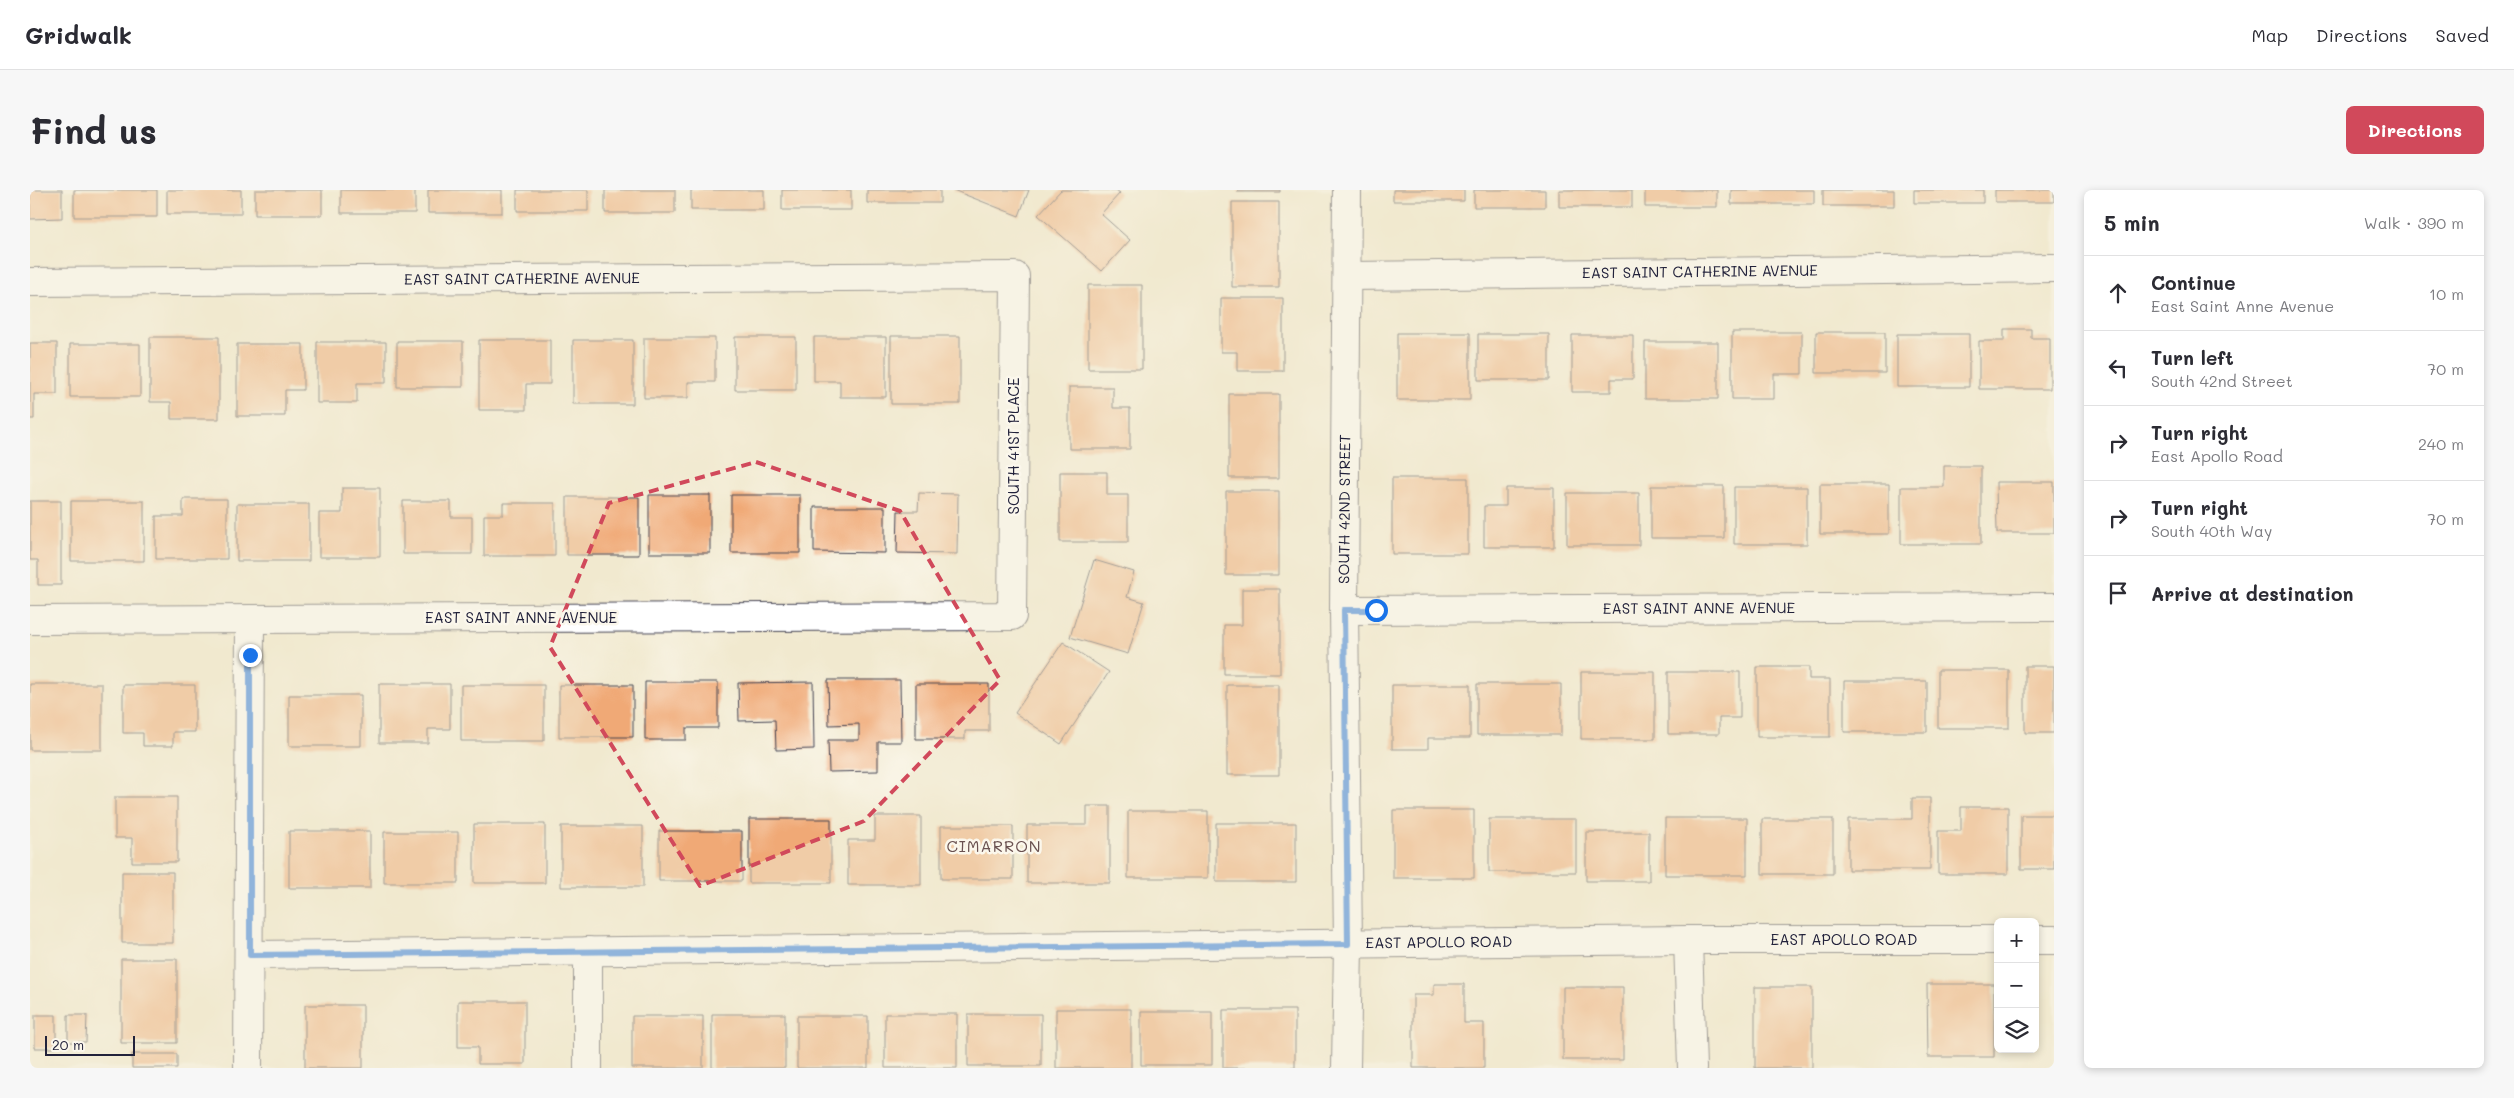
<!DOCTYPE html>
<meta charset="utf-8">
<style>
:root{--surface:#fff;--page:#f7f7f7;--text:#2b2b33;--muted:#7c7c81;--line:#e1e1e2;--accent:#d1495b}
body{margin:0;font-family:Mali,sans-serif;background:var(--page);color:var(--text)}
.controls{position:absolute;right:15px;bottom:15px;display:grid;overflow:hidden;border-radius:8px;box-shadow:0 2px 8px #0003}
.controls button{width:45px;height:45px;display:grid;place-items:center;padding:0;border:0;border-bottom:1px solid var(--line);background:var(--surface);color:var(--text);font:25px sans-serif}
.scale{position:absolute;left:15px;bottom:12px;width:90px;box-sizing:border-box;padding-left:5px;border:2px solid #22223b;border-top:0;font-size:14px;line-height:18px;white-space:nowrap;color:#22223b;-webkit-text-stroke:4px #fbf7ec;paint-order:stroke}
.stop{position:absolute;width:15px;height:15px;margin:-11px;border:4px solid #1a73e8;border-radius:50%;background:#fff}
.stop.end{background:#1a73e8;border-color:#fff;box-shadow:0 1px 5px #0008}
.list{margin:0;padding:0;list-style:none}
h2{display:flex;justify-content:space-between;align-items:center;height:65px;margin:0;padding:0 20px;font-size:21px}
h2 small{font-size:16px;font-weight:400;color:var(--muted)}
.list li{display:grid;grid-template-columns:32px 1fr auto;gap:15px;align-items:center;box-sizing:border-box;height:75px;padding:0 20px;border-top:1px solid var(--line)}
.list b{display:block;font-size:19px;white-space:nowrap}
.list p{margin:0;font-size:16px;white-space:nowrap;color:var(--muted)}
.list em{font-size:16px;font-style:normal;color:var(--muted)}
.icon{flex:none;width:28px;height:28px;fill:none;stroke:currentColor;stroke-width:2;stroke-linecap:round;stroke-linejoin:round}
.map{position:relative;flex:none;width:2024px;height:878px;overflow:hidden;border-radius:8px}
header{display:flex;align-items:center;gap:30px;box-sizing:border-box;height:70px;padding:0 25px;background:var(--surface);border-bottom:1px solid var(--line)}
header strong{font-size:24px}
nav{display:flex;gap:28px;margin-inline-start:auto;font-size:18px}
.intro{display:flex;align-items:center;justify-content:space-between;box-sizing:border-box;height:120px;padding:0 30px}
h1{margin:0;font-size:35px}
.button{padding:12px 22px;border-radius:8px;background:var(--accent);color:#fff;font-size:18px;font-weight:700}
main{display:flex;gap:30px;padding:0 30px}
aside{flex:1;background:var(--surface);border-radius:8px;box-shadow:0 2px 8px #0003}
.map>svg:first-child{display:block}
.building{fill:#f0a976}
.lines{fill:none;stroke-linecap:round;stroke-linejoin:round}
.minor-casing{stroke:#414051;stroke-width:30}
.minor{stroke:#fff;stroke-width:28}
.route{stroke:#1a73e8;stroke-width:6}
.marked{fill:none;stroke:#d1495b;stroke-width:4;stroke-dasharray:10 6;stroke-linejoin:round}
.labels{text-anchor:middle;stroke-width:5;stroke-linejoin:round;paint-order:stroke}
.street-label{font-size:15px;fill:#22223b;stroke:#fbf7ec}
.neighbourhood-label{font-size:16px;letter-spacing:1px;fill:#6a5150;stroke:#fbf7ec}
</style>
<header>
<strong>Gridwalk</strong>
<nav><a>Map</a><a>Directions</a><a>Saved</a></nav>
</header>
<div class="intro"><h1>Find us</h1><a class="button">Directions</a></div>
<main>
<div class="map">
<svg width="2024" height="878" viewBox="0 0 2024 878">
<rect width="100%" height="100%" fill="#fbf7ec"/>
<filter id="ink" filterUnits="userSpaceOnUse"><feTurbulence type="fractalNoise" baseFrequency=".02" numOctaves="2"/><feDisplacementMap in="SourceGraphic" scale="10" xChannelSelector="R" yChannelSelector="G"/><feConvolveMatrix kernelMatrix="1 2 1 2 8 2 1 2 1" color-interpolation-filters="sRGB"/></filter>
<filter id="wash" filterUnits="userSpaceOnUse"><feTurbulence type="fractalNoise" baseFrequency=".0096" numOctaves="4" result="noise"/><feDisplacementMap in="SourceGraphic" scale="20" xChannelSelector="R" yChannelSelector="G"/><feGaussianBlur stdDeviation="1.12" result="paint"/><feColorMatrix in="noise" values="0 0 0 0 0 0 0 0 0 0 0 0 0 0 0 0 0 1.4 0 .05"/><feComposite in="paint" operator="in"/></filter>
<g filter="url(#wash)">
<rect width="100%" height="100%" fill="#f1e9cf"/>
<g id="blocks">
<path class="building" d="M0 0H32V28L0 29Z
M44 0H127V27H44Z
M137 0H211V24H137Z
M225 0H292V25H225Z
M311 0H385V23H311Z
M398 0H472V23H398Z
M487 0H558V21H487Z
M575 0H645V23H575Z
M661 0H734V20H661Z
M752 0H821V20H752Z
M837 0H910V13H837Z
M923 0H999L989 26Z
M1031 0H1086L1090 3 1071 24 1100 50 1072 81 1008 25Z
M1208 0H1250V2H1208Z
M1363 0H1434V11H1363Z
M1444 0H1515V17H1444Z
M1529 0H1602V17H1529Z
M1615 0H1687V17H1615Z
M1701 0H1784V14H1701Z
M1793 0H1864V16H1793Z
M1884 0H1953V13H1884Z
M1965 0H2024V12H1965Z
M1202 12H1249V97H1202Z
M1058 95H1112V179H1058Z
M1191 108H1253V181H1207V162H1191Z
M1974 139H2001V148H2020V199H1949V151H1974Z
M1702 142H1772V184H1744V209H1702Z
M1786 142H1855V183H1786Z
M1367 143H1440V210H1367Z
M1448 144H1519V190H1448Z
M1867 144H1939V197H1867Z
M1542 145H1603V189H1581V202H1542Z
M861 146H930V214H861Z
M120 147H189V229H141V212H120Z
M705 147H766V200H705Z
M784 147H856V207H810V191H784Z
M614 148H685V192H658V208H614Z
M449 150H520V194H496V220H449Z
M543 150H603V214H543Z
M367 151H433V197H367Z
M287 152H356V193H327V213H287Z
M1615 152H1688V209H1615Z
M0 153H27V204H4V229H0Z
M40 154H110V207H40Z
M207 154H273V200H255V226H207Z
M1039 197H1083V218H1100V259H1039Z
M1199 204H1249V288H1199Z
M1914 276H1951V354H1871V297H1914Z
M1030 282H1077V305H1098V352H1030Z
M1362 288H1438V364H1362Z
M1966 292H2024V343H1967Z
M1790 294H1859V344H1790Z
M1621 296H1694V348H1621Z
M1704 297H1777V354H1704Z
M312 298H350V367H289V323H312Z
M1476 298H1524V357H1454V316H1476Z
M1196 301H1249V385H1196Z
M889 303 928 304 927 364 867 363 868 321H888Z
M1537 303H1609V355H1537Z
M619 305H680V363H619Z
M701 305H770V363H701Z
M537 307H609V365H537Z
M153 309H197V369H126V326H153Z
M0 311H31V395H8V370H0Z
M41 311H114V371H41Z
M373 311H421V327H442V364H373Z
M473 313H525V366H454V325H473Z
M207 314H279V371H207Z
M784 317H855V363L784 362Z
M1064 370 1104 382 1097 407 1114 412 1098 464 1040 447Z
M1212 399H1250V484H1194V435H1212Z
M1033 452 1079 482 1031 554 985 523Z
M1995 476H2024V543H1995Z
M1727 477H1779V489H1800V547H1727Z
M1908 480H1979V538H1908Z
M1551 482H1625V549H1551Z
M1638 482H1710V528H1689V544H1638Z
M798 490H870L871 552H848V581L799 582 798 550H829V534L799 535Z
M1814 491H1897V542H1814Z
M615 492H688V538H656V550H615Z
M783 492 784 559 746 560 745 530 709 531 708 493Z
M0 494H72V560H0Z
M349 494H420V539H398V553H349Z
M886 494H959V541H935V549H886Z
M1447 494H1531V545H1447Z
M93 495H165V542H143V556H113V543H93Z
M431 495H514V551H431Z
M529 495H603V547H529Z
M1197 495H1249V585H1197Z
M1362 495H1440V548H1398V559H1362Z
M259 505H331V556H259Z
M85 607H147V672H102V648H85Z
M1882 608H1900V680H1818V629H1882Z
M1057 616H1080V693H997V635H1057Z
M1931 617H1978V684H1908V641H1931Z
M1363 620H1444V688H1363Z
M1098 621H1178V688H1098Z
M1991 625H2024V679H1991Z
M845 626H891V695H818V650H845Z
M1635 628H1717V685H1635Z
M719 629H801V693H719Z
M1459 629H1546V682H1459Z
M1732 629H1803V684H1732Z
M1186 633H1266V692H1186Z
M444 634H515V693H444Z
M531 636H613V697H531Z
M911 636H983V689H911Z
M259 641H340V698H259Z
M629 641H712V691H629Z
M354 642H428V693H354Z
M1556 642H1619V691H1556Z
M92 682H143V753H92Z
M91 769H147V853H91Z
M1404 794H1434V833H1454V878H1383V805H1404Z
M1897 794H1964V867H1898Z
M1533 797H1593V870H1533Z
M1725 797H1782V878H1725Z
M428 811H495V874H448V857H428Z
M275 815H333V878H275Z
M1026 819H1101V878H1026Z
M1193 820H1265V878H1193Z
M1111 822H1182V875H1111Z
M682 824H755V878H682Z
M855 824H927V878H855Z
M938 824H1011V876H938Z
M5 825H26V858H5Z
M38 825H57L56 852H38Z
M602 826H673V878H602Z
M767 826H838V878H767Z
M102 864H147V878H102Z"/>
</g>
</g>
<g filter="url(#ink)">
<use href="#blocks" fill-opacity="0" stroke="#414051" stroke-width="1"/>
<g class="lines">
<defs>
<g id="minor">
<path id="s1" d="M1318 86 2024 78"/>
<path id="s2" d="M0 92 985 86 982 426 0 430"/>
<path id="s3" d="M1314 420 2024 417"/>
<path d="M1658 750 1662 878"/>
<path d="M2005 750H2024"/>
<path id="s4" d="M220 765 1658 750H1968"/>
<path d="M218 878 220 429"/>
<path d="M558 878V761"/>
<path id="s5" d="M1316 878 1318 754 1314 420 1317 0"/>
</g>
</defs>
<use href="#minor" class="minor-casing"/>
<use href="#minor" class="minor"/>
</g>
</g>
<g class="lines" filter="url(#ink)">
<path class="route" d="M220 465V765L1318 754 1314 420H1346"/>
</g>
<path d="M0 0H2024V878H0ZM726 272 870 321 970 490 834 631 670 696 520 457 579 313Z" fill="#f1e9cf" fill-opacity=".55" fill-rule="evenodd"/>
<path class="marked" d="M726 272 870 321 970 490 834 631 670 696 520 457 579 313Z"/>
<g class="labels">
<g class="street-label">
<text dy="5" stroke="none"><textPath href="#s1" startOffset="352">EAST SAINT CATHERINE AVENUE</textPath></text>
<text dy="5" stroke="none"><textPath href="#s2" startOffset="492">EAST SAINT CATHERINE AVENUE</textPath></text>
<text transform="translate(984 256) rotate(-90)" y="5">SOUTH 41ST PLACE</text>
<text dy="5" stroke="none"><textPath href="#s5" startOffset="559">SOUTH 42ND STREET</textPath></text>
<text dy="5" stroke="none"><textPath href="#s3" startOffset="355">EAST SAINT ANNE AVENUE</textPath></text>
<text x="491" y="433">EAST SAINT ANNE AVENUE</text>
<text dy="5" stroke="none"><textPath href="#s4" startOffset="1594">EAST APOLLO ROAD</textPath></text>
<text dy="5" stroke="none"><textPath href="#s4" startOffset="1189">EAST APOLLO ROAD</textPath></text>
</g>
<g class="neighbourhood-label">
<text x="964" y="662">CIMARRON</text>
</g>
</g>
</svg>
<div class="controls">
<button>+</button>
<button>−</button>
<button><svg class="icon" aria-label="layers" viewBox="0 0 24 24"><path d="M12 4l9 5-9 5-9-5zM3 14l9 5 9-5"/></svg></button>
</div>
<div class="scale">20 m</div>
<div class="stop" style="left:1346px;top:420px"></div>
<div class="stop end" style="left:220px;top:465px"></div>
</div>
<aside>
<h2>5 min<small>Walk · 390 m</small></h2>
<ul class="list">
<li><svg class="icon" aria-label="ahead" viewBox="0 0 24 24"><path d="M12 20V5M6 11l6-6 6 6"/></svg><div><b>Continue</b><p>East Saint Anne Avenue</p></div><em>10 m</em></li>
<li><svg class="icon" aria-label="left" viewBox="0 0 24 24"><path d="M17 20v-9H6M10 6l-5 5 5 5"/></svg><div><b>Turn left</b><p>South 42nd Street</p></div><em>70 m</em></li>
<li><svg class="icon" aria-label="right" viewBox="0 0 24 24"><path d="M7 20v-9h11M14 6l5 5-5 5"/></svg><div><b>Turn right</b><p>East Apollo Road</p></div><em>240 m</em></li>
<li><svg class="icon" aria-label="right" viewBox="0 0 24 24"><path d="M7 20v-9h11M14 6l5 5-5 5"/></svg><div><b>Turn right</b><p>South 40th Way</p></div><em>70 m</em></li>
<li><svg class="icon" aria-label="arrive" viewBox="0 0 24 24"><path d="M6 21V4h12l-3 4 3 4H6"/></svg><div><b>Arrive at destination</b></div></li>
</ul>
</aside>
</main>
